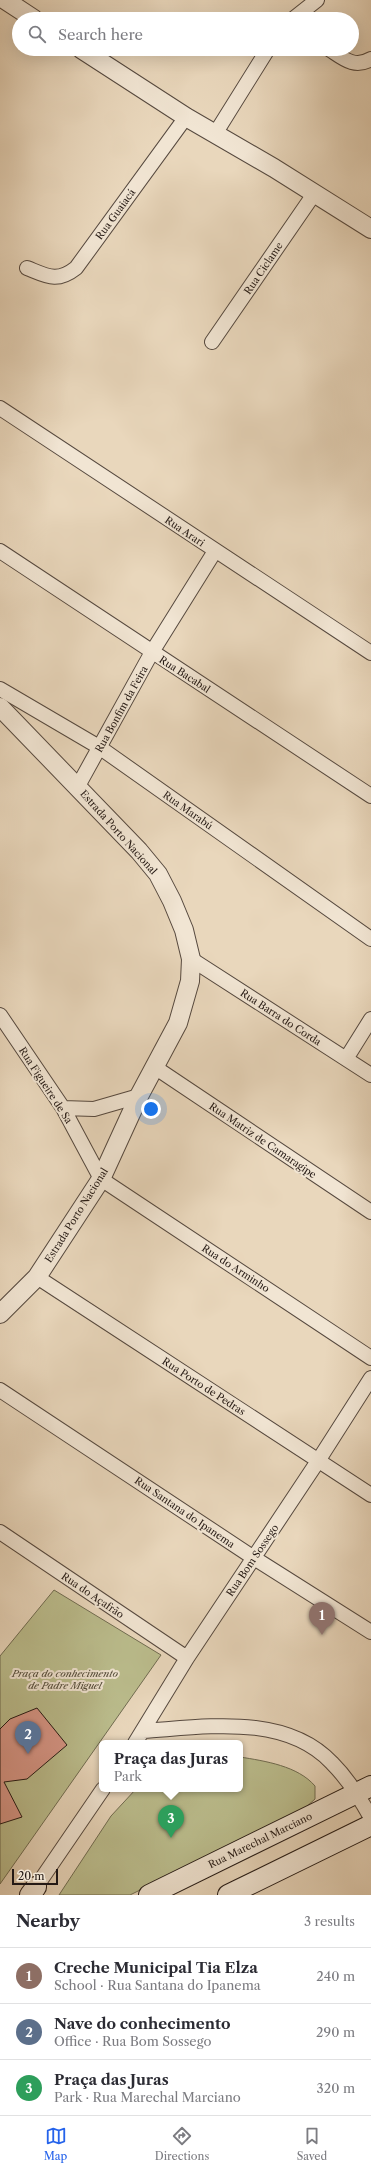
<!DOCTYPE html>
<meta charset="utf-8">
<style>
:root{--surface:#fff;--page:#f7f7f7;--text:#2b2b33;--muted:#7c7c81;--line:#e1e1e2;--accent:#2563eb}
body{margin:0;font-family:"Libre Caslon Text",serif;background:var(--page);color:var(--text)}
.scale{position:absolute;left:12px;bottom:10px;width:46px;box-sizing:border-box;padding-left:4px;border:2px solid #251a15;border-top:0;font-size:11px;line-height:14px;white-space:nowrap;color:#251a15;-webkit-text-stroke:3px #f1e5d3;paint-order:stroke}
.you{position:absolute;left:151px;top:1109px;width:14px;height:14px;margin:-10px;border:3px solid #fff;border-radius:50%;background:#1a73e8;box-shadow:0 0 0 6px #1a73e833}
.badge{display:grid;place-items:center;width:26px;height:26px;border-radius:50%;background:var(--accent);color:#fff;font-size:13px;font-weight:700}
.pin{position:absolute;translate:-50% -33px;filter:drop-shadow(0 1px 2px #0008)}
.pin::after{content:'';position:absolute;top:21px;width:14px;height:12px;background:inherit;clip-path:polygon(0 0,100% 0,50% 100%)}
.popup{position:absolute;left:99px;top:1740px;width:144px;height:52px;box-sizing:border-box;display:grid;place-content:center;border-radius:6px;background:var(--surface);filter:drop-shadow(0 1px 3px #0005);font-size:13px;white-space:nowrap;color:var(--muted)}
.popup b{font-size:15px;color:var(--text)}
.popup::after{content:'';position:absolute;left:50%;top:100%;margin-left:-8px;border:8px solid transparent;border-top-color:var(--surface)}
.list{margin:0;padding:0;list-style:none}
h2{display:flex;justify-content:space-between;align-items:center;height:52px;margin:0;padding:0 16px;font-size:17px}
h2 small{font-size:13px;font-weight:400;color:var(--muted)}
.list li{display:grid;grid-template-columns:26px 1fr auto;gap:12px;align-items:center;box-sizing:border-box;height:56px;padding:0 16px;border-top:1px solid var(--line)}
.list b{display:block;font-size:15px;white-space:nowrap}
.list p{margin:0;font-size:13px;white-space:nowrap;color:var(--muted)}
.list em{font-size:13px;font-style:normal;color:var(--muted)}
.icon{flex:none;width:22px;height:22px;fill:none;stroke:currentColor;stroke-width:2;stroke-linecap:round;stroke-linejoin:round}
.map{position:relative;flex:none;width:371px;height:1895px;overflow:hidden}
.search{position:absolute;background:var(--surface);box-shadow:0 4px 16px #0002;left:12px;right:12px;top:12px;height:44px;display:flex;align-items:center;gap:10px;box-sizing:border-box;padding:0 14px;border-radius:22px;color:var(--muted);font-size:15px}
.sheet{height:220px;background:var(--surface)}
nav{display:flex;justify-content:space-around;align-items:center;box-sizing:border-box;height:56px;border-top:1px solid var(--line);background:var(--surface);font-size:11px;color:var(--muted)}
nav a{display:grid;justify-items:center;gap:2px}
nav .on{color:var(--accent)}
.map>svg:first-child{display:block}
.green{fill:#bbbd8d;stroke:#706c51}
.building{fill:#d89788;stroke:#251a15}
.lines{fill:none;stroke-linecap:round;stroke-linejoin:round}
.minor-casing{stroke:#56493f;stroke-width:16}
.tertiary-casing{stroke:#56493f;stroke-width:20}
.secondary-casing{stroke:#251a15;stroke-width:22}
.minor{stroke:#f1e5d3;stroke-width:14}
.tertiary{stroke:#f1e5d3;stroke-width:18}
.secondary{stroke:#f1e5d3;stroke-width:20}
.labels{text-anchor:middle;stroke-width:4;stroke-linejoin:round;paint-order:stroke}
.street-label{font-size:10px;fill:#251a15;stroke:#f1e5d3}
.park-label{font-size:10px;font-style:italic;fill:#524b39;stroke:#f1e5d3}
</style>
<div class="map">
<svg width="371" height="1895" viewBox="0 0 371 1895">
<rect width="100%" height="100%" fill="#e9d7bc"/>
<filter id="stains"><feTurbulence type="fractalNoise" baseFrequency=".005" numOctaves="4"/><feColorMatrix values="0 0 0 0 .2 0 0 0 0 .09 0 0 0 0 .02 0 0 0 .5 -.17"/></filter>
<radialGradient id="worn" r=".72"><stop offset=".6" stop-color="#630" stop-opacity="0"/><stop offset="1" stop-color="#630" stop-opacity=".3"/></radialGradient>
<path class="green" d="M54 1590 161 1655 0 1884V1656Z
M240 1757C265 1761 298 1766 315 1786V1799L305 1808 130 1895H59L111 1816 136 1789H240Z"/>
<path class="building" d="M37 1708 67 1745 27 1779 4 1782 22 1817 0 1824V1729L10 1719Z"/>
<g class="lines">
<defs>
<path id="minor" d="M293 19 317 0
M329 49C343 58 354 69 371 59
M215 134 268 49
M27 268C47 276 57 283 76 268L186 117
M212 342 314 194
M0 408 371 653
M0 551 371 796
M0 689 99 747 371 939
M78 786 152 652 215 551
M191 959 371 1075
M0 1015 63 1108 101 1179 371 1358
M346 1059 371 1019
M156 1068 371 1212
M63 1108 94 1109 139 1096
M37 1277 371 1495
M0 1390 254 1558 371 1632
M0 1532 187 1658
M143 1731C205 1727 285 1713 332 1763 348 1779 360 1798 371 1818
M135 1743 187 1658 318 1461 371 1378
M35 1895 36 1887 103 1789"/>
<path id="tertiary" d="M5 0 34 19
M81 49 186 117 274 168 371 229
M0 707 139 851 158 874 172 901 184 930 191 959 190 981 178 1023 139 1096 101 1179 37 1277 0 1314"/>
<path id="secondary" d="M30 1895 36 1887
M149 1895 371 1786
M228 1895 371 1825"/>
</defs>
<use href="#minor" class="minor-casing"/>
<use href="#tertiary" class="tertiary-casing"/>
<use href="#secondary" class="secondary-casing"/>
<use href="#minor" class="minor"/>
<use href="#tertiary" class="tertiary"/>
<use href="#secondary" class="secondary"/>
</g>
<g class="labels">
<g class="street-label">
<text transform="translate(115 214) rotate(-54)" y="4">Rua Guaiacá</text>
<text transform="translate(263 268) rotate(-56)" y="4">Rua Ciclame</text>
<text transform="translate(185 531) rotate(34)" y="4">Rua Arari</text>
<text transform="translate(185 674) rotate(33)" y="4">Rua Bacabal</text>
<text transform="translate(121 709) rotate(-61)" y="4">Rua Bonfim da Feira</text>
<text transform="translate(188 810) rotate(35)" y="4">Rua Marabú</text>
<text transform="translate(119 832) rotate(48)" y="4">Estrada Porto Nacional</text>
<text transform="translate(281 1017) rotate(33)" y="4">Rua Barra do Corda</text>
<text transform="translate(46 1085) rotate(57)" y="4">Rua Figueire de Sa</text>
<text transform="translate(263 1140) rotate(34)" y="4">Rua Matriz de Camaragipe</text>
<text transform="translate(76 1215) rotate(-58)" y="4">Estrada Porto Nacional</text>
<text transform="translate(236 1268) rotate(33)" y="4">Rua do Arminho</text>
<text transform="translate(204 1386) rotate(33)" y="4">Rua Porto de Pedras</text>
<text transform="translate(185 1512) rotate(34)" y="4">Rua Santana do Ipanema</text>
<text transform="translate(252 1560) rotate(-56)" y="4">Rua Bom Sossego</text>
<text transform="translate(93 1595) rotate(34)" y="4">Rua do Açafrão</text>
<text transform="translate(260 1840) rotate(-26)" y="4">Rua Marechal Marciano</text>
</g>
<g class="park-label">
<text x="65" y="1677">Praça do conhecimento<tspan x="65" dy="12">de Padre Miguel</tspan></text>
</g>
</g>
<rect width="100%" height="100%" filter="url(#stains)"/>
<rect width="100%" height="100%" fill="url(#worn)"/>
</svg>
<div class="scale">20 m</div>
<div class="you"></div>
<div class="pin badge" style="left:322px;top:1635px;background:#8d6e63">1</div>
<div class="pin badge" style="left:28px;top:1754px;background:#5c6f8a">2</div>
<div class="pin badge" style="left:171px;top:1838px;background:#2e9e5b">3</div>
<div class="popup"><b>Praça das Juras</b>Park</div>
<div class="search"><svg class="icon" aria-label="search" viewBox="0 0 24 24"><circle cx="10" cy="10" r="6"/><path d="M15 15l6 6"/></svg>Search here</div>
</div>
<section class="sheet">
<h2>Nearby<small>3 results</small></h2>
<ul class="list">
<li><span class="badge" style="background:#8d6e63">1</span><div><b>Creche Municipal Tia Elza</b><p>School · Rua Santana do Ipanema</p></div><em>240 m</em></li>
<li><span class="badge" style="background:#5c6f8a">2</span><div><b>Nave do conhecimento</b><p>Office · Rua Bom Sossego</p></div><em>290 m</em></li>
<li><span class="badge" style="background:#2e9e5b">3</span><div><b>Praça das Juras</b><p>Park · Rua Marechal Marciano</p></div><em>320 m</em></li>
</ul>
</section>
<nav>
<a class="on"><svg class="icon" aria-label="map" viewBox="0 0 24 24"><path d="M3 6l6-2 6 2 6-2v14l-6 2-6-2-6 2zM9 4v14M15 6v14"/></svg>Map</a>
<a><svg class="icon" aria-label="directions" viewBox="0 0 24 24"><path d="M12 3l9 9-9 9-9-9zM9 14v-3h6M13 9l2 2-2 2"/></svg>Directions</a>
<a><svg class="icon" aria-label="saved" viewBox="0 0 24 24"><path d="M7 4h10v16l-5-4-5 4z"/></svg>Saved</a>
</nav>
